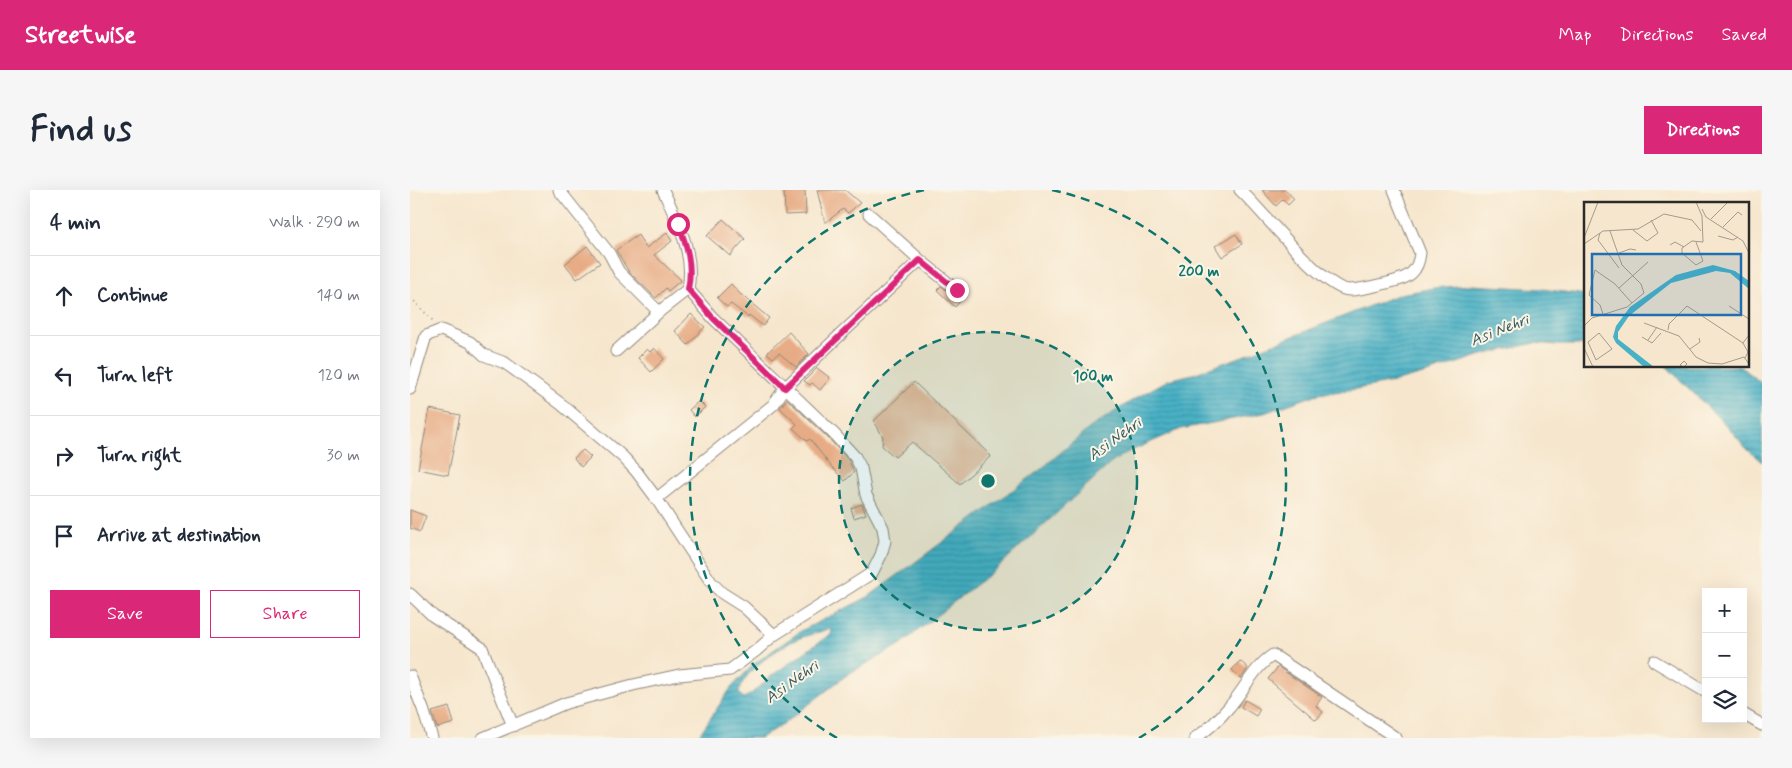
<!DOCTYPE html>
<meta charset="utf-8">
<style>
:root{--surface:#fff;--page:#f6f6f7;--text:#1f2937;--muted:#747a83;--line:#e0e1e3;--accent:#db2777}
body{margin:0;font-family:Mynerve,sans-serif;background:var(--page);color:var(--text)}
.controls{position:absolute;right:15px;bottom:15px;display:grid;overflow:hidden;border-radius:0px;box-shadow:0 5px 20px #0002}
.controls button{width:45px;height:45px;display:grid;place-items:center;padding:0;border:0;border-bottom:1px solid var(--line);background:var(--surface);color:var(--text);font:25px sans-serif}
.stop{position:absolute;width:15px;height:15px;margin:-11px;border:4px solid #db2777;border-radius:50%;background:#fff}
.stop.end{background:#db2777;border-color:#fff;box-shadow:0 1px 5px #0008}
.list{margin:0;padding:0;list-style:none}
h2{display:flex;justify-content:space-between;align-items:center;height:65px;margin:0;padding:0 20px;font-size:21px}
h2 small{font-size:16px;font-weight:400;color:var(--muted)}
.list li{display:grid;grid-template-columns:32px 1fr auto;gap:15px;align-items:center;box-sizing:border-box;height:80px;padding:0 20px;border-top:1px solid var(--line)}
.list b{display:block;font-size:19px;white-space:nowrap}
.list em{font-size:16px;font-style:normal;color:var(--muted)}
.actions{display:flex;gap:10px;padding:15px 20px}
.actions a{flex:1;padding:11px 0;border:1px solid var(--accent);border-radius:0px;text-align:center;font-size:18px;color:var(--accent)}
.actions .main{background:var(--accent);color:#fff}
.icon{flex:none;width:28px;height:28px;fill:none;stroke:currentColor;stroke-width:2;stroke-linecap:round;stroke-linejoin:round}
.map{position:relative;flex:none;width:1352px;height:548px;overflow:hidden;border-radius:0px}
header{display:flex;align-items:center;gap:30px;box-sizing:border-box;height:70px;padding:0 25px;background:var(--accent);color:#fff}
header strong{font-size:24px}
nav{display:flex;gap:28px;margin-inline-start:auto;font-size:18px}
.intro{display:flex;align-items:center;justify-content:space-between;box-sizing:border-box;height:120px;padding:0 30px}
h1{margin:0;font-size:35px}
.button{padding:12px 22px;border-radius:0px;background:var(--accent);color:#fff;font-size:18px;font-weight:700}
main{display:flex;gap:30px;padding:0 30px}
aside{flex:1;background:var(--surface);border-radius:0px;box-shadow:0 5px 20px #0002}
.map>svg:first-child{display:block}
.water{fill:url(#water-rules);stroke:#3a6e78;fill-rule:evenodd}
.building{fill:#e7ac85}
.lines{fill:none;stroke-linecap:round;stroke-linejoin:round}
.minor-casing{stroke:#90887c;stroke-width:13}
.path{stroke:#90887c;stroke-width:2;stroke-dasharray:1 4;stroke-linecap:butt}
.minor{stroke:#fff;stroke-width:11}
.route{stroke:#db2777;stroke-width:6}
.ring{fill:none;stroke:#0f766e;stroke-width:2.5;stroke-dasharray:9 6}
.labels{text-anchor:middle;stroke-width:4;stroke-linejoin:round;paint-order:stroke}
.water-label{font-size:16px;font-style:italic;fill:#355a61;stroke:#fcf5e5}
.inset-road{fill:none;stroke:#a59b8c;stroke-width:1}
.view{fill:#1f6fb2;fill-opacity:0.15;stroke:#1f6fb2;stroke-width:2.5}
.inset-edge{fill:none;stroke:#2b2b2b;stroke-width:2.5}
.centre{fill:#0f766e;stroke:#fcf5e5;stroke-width:2.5}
.ring-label{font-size:15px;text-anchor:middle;font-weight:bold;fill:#0f766e;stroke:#fcf5e5;stroke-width:4;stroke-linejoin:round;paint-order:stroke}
</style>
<header>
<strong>Streetwise</strong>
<nav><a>Map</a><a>Directions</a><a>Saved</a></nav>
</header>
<div class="intro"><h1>Find us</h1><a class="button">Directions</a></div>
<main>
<aside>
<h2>4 min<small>Walk · 290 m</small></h2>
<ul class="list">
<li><svg class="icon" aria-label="ahead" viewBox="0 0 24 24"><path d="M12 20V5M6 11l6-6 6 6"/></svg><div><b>Continue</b></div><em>140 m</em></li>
<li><svg class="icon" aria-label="left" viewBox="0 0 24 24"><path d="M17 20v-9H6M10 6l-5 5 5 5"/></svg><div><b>Turn left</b></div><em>120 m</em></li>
<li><svg class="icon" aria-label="right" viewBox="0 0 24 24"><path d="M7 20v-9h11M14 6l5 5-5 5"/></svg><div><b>Turn right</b></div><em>30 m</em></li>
<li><svg class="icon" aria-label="arrive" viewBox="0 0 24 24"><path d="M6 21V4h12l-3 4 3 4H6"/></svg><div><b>Arrive at destination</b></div></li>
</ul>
<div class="actions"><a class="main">Save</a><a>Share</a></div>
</aside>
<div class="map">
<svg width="1352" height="548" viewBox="0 0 1352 548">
<defs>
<pattern id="water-rules" width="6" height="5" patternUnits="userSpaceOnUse" patternTransform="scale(1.25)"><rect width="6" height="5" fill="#48b1c6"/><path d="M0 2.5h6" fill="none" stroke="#3c90a1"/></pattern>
</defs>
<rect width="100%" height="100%" fill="#fcf5e5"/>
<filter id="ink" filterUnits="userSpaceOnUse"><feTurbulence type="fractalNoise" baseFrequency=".02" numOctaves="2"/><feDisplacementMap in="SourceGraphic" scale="10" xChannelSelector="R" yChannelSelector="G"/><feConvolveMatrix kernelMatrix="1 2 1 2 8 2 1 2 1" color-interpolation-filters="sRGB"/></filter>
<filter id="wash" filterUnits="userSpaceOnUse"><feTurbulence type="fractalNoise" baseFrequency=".0096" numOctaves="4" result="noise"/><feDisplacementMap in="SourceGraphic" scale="20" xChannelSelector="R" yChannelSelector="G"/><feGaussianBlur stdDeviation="1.12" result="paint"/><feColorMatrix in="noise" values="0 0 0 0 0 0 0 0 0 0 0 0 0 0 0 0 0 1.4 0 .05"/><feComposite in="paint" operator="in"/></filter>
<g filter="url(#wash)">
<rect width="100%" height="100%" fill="#f6e6cd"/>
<path class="water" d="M1061 95 1132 99 1176 105V155H1147L1125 153 1072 165 1017 183 983 192 946 199 908 204 854 223 771 239 716 263 700 274 588 377 520 431 490 455 438 484 376 532 350 548H287L321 498 345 473 391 441 458 407 630 280 681 237 726 208 758 190 783 184 833 166 990 104 1024 98ZM418 439 421 440 422 443 361 486 341 504 334 508 329 504C329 484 368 458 385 450 396 445 408 443 418 439Z
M1256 176H1331L1352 194V272L1337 259 1318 237Z"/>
<g id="blocks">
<path class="building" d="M374 0H395L396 24 375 25Z
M407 0H435L450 13 438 23 433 19 415 33Z
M852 0H876L884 9 878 15 873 9 866 16Z
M313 29 335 49 320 66 297 46Z
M257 43 262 51 244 65 271 90 258 101 256 98 246 108 219 82 206 60 228 45 236 58Z
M826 44 832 54 812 67 805 56Z
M177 56 190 73 167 89 155 74Z
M321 94 329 103 359 128 353 136 339 125 338 127 321 114 317 117 307 108Z
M531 96 543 106 549 107 552 109 545 117 527 100Z
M281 124 295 137 278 155 265 141Z
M379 142 399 164 386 177 369 163 363 168 357 163Z
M244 158 254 169 241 182 228 168 237 159 240 162Z
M407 178 420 188 410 200 402 193 400 195 394 191Z
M504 192 581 266 550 294 502 252 485 267 472 256 473 247 464 231Z
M377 209 419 249 439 271 444 282 435 291 420 275 400 249 397 251 383 238 387 234 370 218Z
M289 211 295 217 285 227 279 220Z
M20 219 50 225 38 285 8 279Z
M173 260 181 267 171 277 164 268Z
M452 314 456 324 444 328 441 318Z
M0 320 16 326 10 342 0 338Z
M830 471 838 478 831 489 822 480Z
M868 477 912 507 906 516 913 522 906 530 858 489Z
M835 510 850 519 846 526 831 517Z
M39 517 44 533 27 538 22 522Z"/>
</g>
</g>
<g filter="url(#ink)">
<use href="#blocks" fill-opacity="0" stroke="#90887c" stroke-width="1"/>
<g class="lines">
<defs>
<path id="minor" d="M149 0 199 63 209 82 249 122
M830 0C853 21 913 99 939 100 953 100 968 95 981 92 999 88 1008 82 1010 63L984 0
M459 24 510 70 547 100
M206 161 250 121 278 99
M0 199 16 146 31 140 60 152 74 165 95 173 151 214 213 267 226 281 244 305 301 392 312 403 334 417 364 445
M246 309 363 215 375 198 411 163 510 70
M0 404 23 426 72 458 103 536
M1244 471 1296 502
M0 486 13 519 22 548
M1333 524 1352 535
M73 548 156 513 223 495 269 485 320 480 347 460 364 445 462 383 471 365 475 351 473 338 456 305 451 278 445 267 424 244 303 128 278 99C285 63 267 31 253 0
M785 548C798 540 810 528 820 516 835 499 844 477 863 465L986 548"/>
</defs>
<use href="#minor" class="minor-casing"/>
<path class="path" d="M0 109 3 110 23 131"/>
<use href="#minor" class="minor"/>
</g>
</g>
<g class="lines" filter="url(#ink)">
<path class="route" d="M268 34C277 55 283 76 278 99L303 128 375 198 510 70 547 100"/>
</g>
<circle cx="578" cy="291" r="149" fill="#0f766e" fill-opacity=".12"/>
<g class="ring">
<circle cx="578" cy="291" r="149"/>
<path d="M427 548A298 298 0 0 1 514 0M642 0A298 298 0 0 1 729 548"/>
</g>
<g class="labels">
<g class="water-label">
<text transform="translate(1089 139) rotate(-22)" y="6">Asi Nehri</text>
<text transform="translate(704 248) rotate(-36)" y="6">Asi Nehri</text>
<text transform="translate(381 491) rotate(-36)" y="6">Asi Nehri</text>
</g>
</g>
<g transform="translate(1174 12)">
<rect width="165" height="165" fill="#f6e6cd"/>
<path d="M129 63 151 69 165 79V87L146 71 132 69 87 81 45 114 34 130V137L70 165H60L32 141 29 135 32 124 46 105 92 73Z" fill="#48b1c6"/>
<path class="inset-road" d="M112 0 118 14 119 40 108 39 98 46V51L112 63 119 59 112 40M118 7 122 15 159 39 165 51M127 17 144 0M139 25 154 10 158 13M49 28 63 39 74 31 67 18M16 31 14 38 35 66M134 34 149 38 154 35M0 36 14 0M0 42 19 29 54 27 80 12 108 18 117 29M86 43 91 40 100 45M35 51 46 47 52 48M35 86 64 60M145 104 165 117M19 112 16 103 5 93 11 68 31 82 48 101M60 121 95 134 112 155 124 161 138 162 160 155 165 162M0 124 8 116 43 105 60 91 57 82 38 63 26 29M84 128 85 122 103 104 159 141M15 131 28 147 12 158 4 140ZM58 135 68 141 77 131M64 138 73 125M0 146 9 165M106 147 116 140 115 136M161 156 164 150 159 141 165 133M99 165 96 163 100 159 103 162 100 165"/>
<path class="view" d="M8 52H157V113H8Z"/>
<rect width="165" height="165" class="inset-edge"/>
</g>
<circle cx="578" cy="291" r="8" class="centre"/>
<g class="ring-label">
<text x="789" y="86">200 m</text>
<text x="683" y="191">100 m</text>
</g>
</svg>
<div class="controls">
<button>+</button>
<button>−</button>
<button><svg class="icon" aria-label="layers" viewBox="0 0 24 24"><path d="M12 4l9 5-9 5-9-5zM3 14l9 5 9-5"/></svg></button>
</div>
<div class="stop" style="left:268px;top:34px"></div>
<div class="stop end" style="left:547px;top:100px"></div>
</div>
</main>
